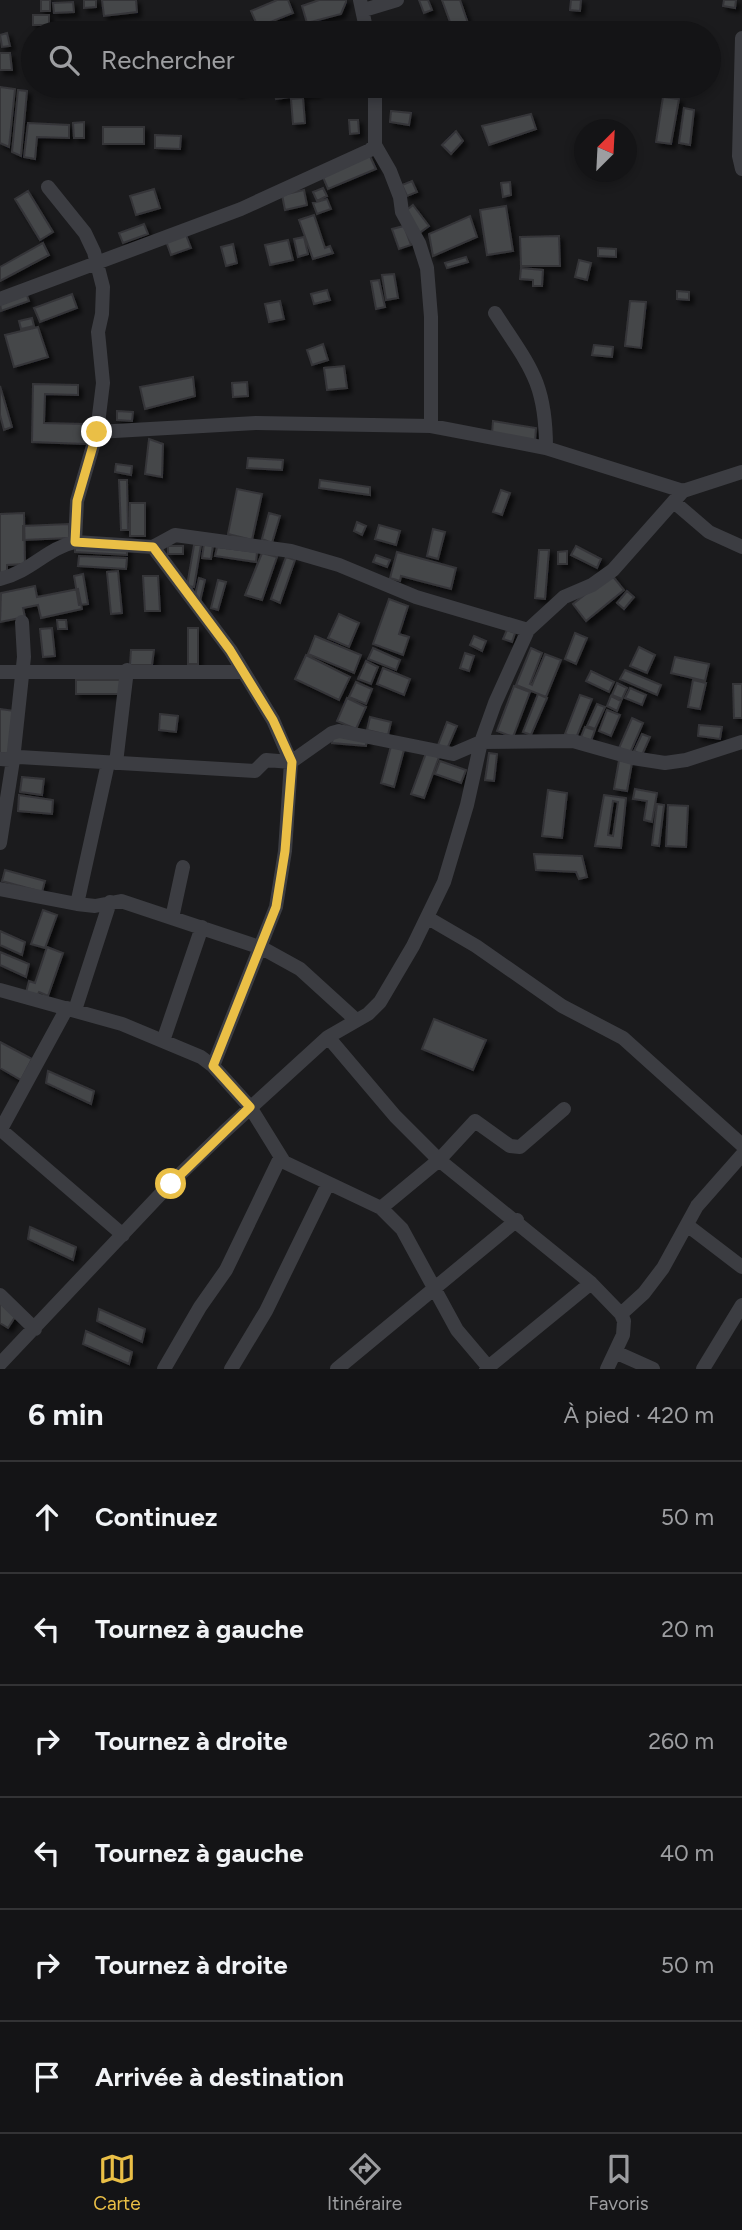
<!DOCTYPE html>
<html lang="fr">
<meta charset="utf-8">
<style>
:root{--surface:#141416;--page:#1d1d1f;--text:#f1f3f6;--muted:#9d9ea1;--line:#333335;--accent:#eabf46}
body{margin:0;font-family:Figtree,sans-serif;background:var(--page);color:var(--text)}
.compass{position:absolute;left:574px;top:119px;width:63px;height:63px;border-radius:50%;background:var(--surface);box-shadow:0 4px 10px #0003;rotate:24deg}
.stop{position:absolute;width:21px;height:21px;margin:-16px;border:5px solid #eabf46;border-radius:50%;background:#fff}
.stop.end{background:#eabf46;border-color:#fff;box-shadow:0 2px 7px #0008}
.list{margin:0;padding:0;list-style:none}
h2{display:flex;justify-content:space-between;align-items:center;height:91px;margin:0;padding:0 28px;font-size:30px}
h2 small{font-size:23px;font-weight:400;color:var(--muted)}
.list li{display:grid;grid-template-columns:46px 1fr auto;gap:21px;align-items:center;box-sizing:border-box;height:112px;padding:0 28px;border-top:2px solid var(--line)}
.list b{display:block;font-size:26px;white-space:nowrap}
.list em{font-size:23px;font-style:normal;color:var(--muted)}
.icon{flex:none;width:38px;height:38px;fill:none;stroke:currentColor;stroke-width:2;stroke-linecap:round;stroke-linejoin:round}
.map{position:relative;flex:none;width:742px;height:1369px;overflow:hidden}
.search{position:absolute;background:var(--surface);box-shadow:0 4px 10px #0003;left:21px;right:21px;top:21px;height:77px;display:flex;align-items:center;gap:18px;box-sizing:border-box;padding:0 24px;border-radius:38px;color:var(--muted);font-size:26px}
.sheet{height:763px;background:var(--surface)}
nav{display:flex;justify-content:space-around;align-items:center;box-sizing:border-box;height:98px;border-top:2px solid var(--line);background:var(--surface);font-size:19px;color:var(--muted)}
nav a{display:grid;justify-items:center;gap:4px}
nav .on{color:var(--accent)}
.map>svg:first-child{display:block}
.building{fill:#45464a;stroke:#353539;stroke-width:2;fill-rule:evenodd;filter:url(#shadow)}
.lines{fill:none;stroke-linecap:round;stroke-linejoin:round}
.minor{stroke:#3c3d42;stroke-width:14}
.route{stroke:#eabf46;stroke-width:9}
</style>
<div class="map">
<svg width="742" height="1369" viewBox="0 0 742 1369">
<defs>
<filter id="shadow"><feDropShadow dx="4" dy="4" stdDeviation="2" flood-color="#0009"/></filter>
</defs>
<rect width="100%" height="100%" fill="#1b1b1d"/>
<path class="building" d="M41 0H50V11H41Z
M84 0H96V7L84 8Z
M102 0H136L137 12 104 16Z
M277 0H288L293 13 258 27 251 11Z
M319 0H346V2L341 14 307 23 302 6Z
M419 0H428L432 10 424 13Z
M442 0H460L471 32 454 33Z
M571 0H581L580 11 570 10Z
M724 0H736L735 8 723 6Z
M73 2 74 12 54 13 53 3Z
M33 15H49V25H33Z
M427 23 428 33H370V30Z
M210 28 211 33H178Z
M7 33 10 46 2 47 0 35Z
M0 53H10L12 70H0Z
M234 86H261L236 93Z
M274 86H316L317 93 276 99Z
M380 86H449V88L380 87Z
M0 87 15 89 9 147 0 143Z
M18 90 27 91 21 156 12 152Z
M663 97 679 99 671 144 656 142Z
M303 98 305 123 293 124 291 99Z
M684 108 694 110 690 145 679 143Z
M391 111 411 113 409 125 390 122Z
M531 114 536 129 489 145 482 126Z
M349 120H358L359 133 350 134Z
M84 122V138H74L73 123Z
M28 123 69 125V138L37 137 35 159 24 157Z
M103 127H144V144H103Z
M456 131 463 141 451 154 442 145Z
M155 135 181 136 180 149 155 148Z
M369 154 376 169 328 189 322 175Z
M412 181 417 192 407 196 402 185Z
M510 182 511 195 503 197 501 183Z
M323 188 327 196 317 201 313 192Z
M154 189 160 208 136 215 130 196Z
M304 190 307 205 285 210 282 195Z
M28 191 53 232 40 240 15 199Z
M327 199 331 209 317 214 313 203Z
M413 205 429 226 418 234 403 213Z
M506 206 513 251 487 255 480 210Z
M314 215 325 248 330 246 333 253 313 259 299 220Z
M470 216 477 237 433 256 429 234Z
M144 224 148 234 123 243 119 233Z
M404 226 411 245 399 249 392 229Z
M186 235 191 248 171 255 166 241Z
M559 236 560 266H521L520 237Z
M304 237 308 254 298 257 294 239Z
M288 240 293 260 270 265 265 245Z
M43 243 49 255 0 281V267Z
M233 244 237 263 226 266 221 247Z
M598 248 616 249V257L598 256Z
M466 257 468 262 447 268 445 263Z
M579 260 591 263 587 280 575 277Z
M521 268 543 270 542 286H533V280L520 279Z
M394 274 398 298 386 300 382 275Z
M379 280 385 307 376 309 371 281Z
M327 290 330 300 314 304 311 294Z
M677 291 689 292V300L677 299Z
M26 293 29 301 1 311 0 302Z
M72 294 77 308 40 322 34 308Z
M280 301 284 319 269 322 265 304Z
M630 301 646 302 641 348 625 346Z
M32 318 34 326 21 329 19 321Z
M38 327 48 357 14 367 5 335Z
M323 344 328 360 312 365 307 350Z
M594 345 613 347 612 357 592 355Z
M344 366 347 388 327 390 324 368Z
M193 377 195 396 145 409 140 387Z
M247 382 248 396 233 397 232 383Z
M33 384 78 385V395L45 394 44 423 86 424V444L32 442Z
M0 386 12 427 4 430 0 415Z
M117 411 133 412 132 421 117 420Z
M493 421 536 428 535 441 492 434Z
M149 439 163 444 162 477 145 474Z
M248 458 283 460 282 470 247 468Z
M116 464 132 466 131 475 115 472Z
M119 480H127L128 530H121Z
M320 480 370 487V495L319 488Z
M237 489 262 494 252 540 228 534Z
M501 490 510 493 502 515 493 512Z
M130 503H145V536H130Z
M24 513 25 564 7 565V572L0 573V514Z
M269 513 280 516 272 543 262 539Z
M357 522 366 526 362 535 354 531Z
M69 524V538L23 540V526Z
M379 525 400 531 396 545 375 539Z
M433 529 445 532 438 559 427 556Z
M75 543 127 545V555L75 552Z
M204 544 213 546 211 559 202 558Z
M194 545H201L194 587 187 586Z
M168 546H183V554H168Z
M576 546 601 559 597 568 571 555Z
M217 547 257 552 256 562 215 556Z
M539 550H549L545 599 535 598Z
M567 551V564H558V552Z
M397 552 456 568 451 589 401 576 400 581 390 578Z
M262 553 277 557 262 600 245 595Z
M376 555 390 560 387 567 373 562Z
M79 556 127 558 126 569 78 566Z
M286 557 295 560 280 603 271 599Z
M118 571 122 613 111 614 107 572Z
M83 574 88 604 79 605 74 576Z
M611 574 624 590 586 621 573 604Z
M143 576H158L160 611H145Z
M199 578 205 580 200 601 194 600Z
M218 580 226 582 218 610 211 608Z
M35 586 37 597 78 589 82 609 41 618 38 605 23 608 25 617 0 622 1 593Z
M627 591 634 597 624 609 617 603Z
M389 599 408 606 399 634 409 637 403 655 373 644Z
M339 614 359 623 349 647 328 638Z
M57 620H66L67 629H58Z
M52 628 55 656 43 657 40 629Z
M188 628H198V664H188Z
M507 630 515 633 512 642 503 639Z
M575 633 587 638 576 664 565 659Z
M315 636 361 655 354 673 308 654Z
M474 636 486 641 482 651 470 645Z
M639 647 655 655 647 673 630 666Z
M373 648 400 660 396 670 368 659Z
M531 648 542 653 530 684 532 685 545 654 561 660 546 697 516 685Z
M131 650H154L152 665H130Z
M465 653 474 656 469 671 460 668Z
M306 655 350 677 339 700 295 679Z
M675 657 709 664 705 681 671 673Z
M366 661 378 667 371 684 358 679Z
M383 668 410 679 404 695 377 684Z
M625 670 661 685 657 695 620 679Z
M591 671 614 682 609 692 586 681Z
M76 680H124V694H76Z
M693 680 706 683 700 709 688 707Z
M356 682 372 689 366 704 349 697Z
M617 683 627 688 622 699 612 695Z
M733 684H742V718H734Z
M514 686 530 692 513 737 497 731Z
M630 688 646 695 642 705 625 698Z
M538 694 547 698 531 735 523 732Z
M580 695 592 699 576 738 565 734Z
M611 696 621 701 617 711 607 706Z
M347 698 366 707 356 729 337 721Z
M597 704 605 707 595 729 587 726Z
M0 709 15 711 11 754 0 753Z
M607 710 620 715 611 736 599 731Z
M160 714 178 716 176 732 159 730Z
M370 717 391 722 388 735 367 730Z
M632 718 643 723 630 753 619 748Z
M447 722 457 726 447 749 438 745Z
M699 725 722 727 720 739 698 736Z
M585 727 595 730 591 741 581 737Z
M642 734 650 737 642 755 634 751Z
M333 735 367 739 366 746 332 743Z
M391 746 404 750 394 787 381 783Z
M426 753 439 757 424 798 411 794Z
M489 753 497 754 494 781 485 780Z
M619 760 632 763 627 791 614 789Z
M440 761 466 770 461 783 435 774Z
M22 777 44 779 42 795 20 792Z
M635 789 657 793 652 822 644 820 647 801 633 799Z
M548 790 567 793 562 838 542 836Z
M19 795 53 800 52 814 18 811Z
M604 795 626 798 621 848 595 846ZM613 801 618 802 613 836 608 835Z
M657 804 664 805 659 846 652 845Z
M668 805 688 806 686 847 666 846Z
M534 854 582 856 587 877 579 879 576 872 536 870Z
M5 870 45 881 42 892 2 881Z
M43 910 57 915 45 948 31 944Z
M0 931 25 942 22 955 0 945Z
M47 947 63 953 48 996 39 992 37 996 26 992 29 981 35 983Z
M0 952 29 964 26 977 0 965Z
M434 1019 486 1040 473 1070 422 1049Z
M0 1042 32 1059 21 1080 0 1068Z
M48 1071 94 1091 91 1104 46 1083Z
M30 1227 76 1247 73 1260 28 1239Z
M0 1302 17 1314 8 1328 0 1323Z
M99 1309 145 1329 142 1342 97 1321Z
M86 1331 132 1352 129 1364 83 1344Z"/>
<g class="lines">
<path class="minor" d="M360 0 367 33
M364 10 397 0
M742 38 739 156 742 169
M375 86V145L390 171 400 197 402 212 419 243 427 268 431 317V426
M48 187 85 233 94 252 103 287 102 314 98 332 103 383 97 432 77 501 75 542
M0 299 241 209 370 150 375 145
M495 313C529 366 546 381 546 448
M97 432 256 423 431 426 546 448 683 491
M674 502 709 532 742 547
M153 547 175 535 291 551 339 565 416 597 528 630
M0 579C32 571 47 548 75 542L153 547 231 651 273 720 291 762 285 851 276 907 213 1066
M0 672H241
M0 759 13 760 24 657 22 622
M116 763 127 670
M0 843 13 760 19 757 255 771 266 760 291 762 332 733 339 731 453 754 481 742 573 741 633 758 665 763 686 760 742 742
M0 889 77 904 95 906 121 901 262 948 300 969 356 1020
M77 904 108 763
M172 918 183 867
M428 918 476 946 562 1006 623 1038 742 1145
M0 990 122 1024 201 1057 213 1066 250 1107 284 1162 381 1208 402 1229 457 1330 490 1369
M75 1010 110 902
M328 1037 395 1116 439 1160 591 1283 621 1314 624 1321 623 1335 607 1369
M163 1041 202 927
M0 1129 123 1235
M0 1131 67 1008
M381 1208 439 1160 475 1121 510 1146 520 1147 564 1109
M687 1225 742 1267
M0 1295 35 1329
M621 1314 644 1293 663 1268 697 1206 742 1155
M615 1352 653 1369
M0 1364 171 1183 224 1132 328 1037 368 1014 380 1002 413 946 444 882 467 805 481 742 495 703 528 630 564 597 592 585 613 570 683 491 742 472
M164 1369 200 1307 226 1270 280 1158
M231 1369 266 1311 328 1184
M337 1369 517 1220
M486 1369 591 1283
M703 1369 742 1305"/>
</g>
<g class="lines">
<path class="route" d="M97 432 77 501 75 542 153 547 230 650 273 720 292 762 285 851 276 907 213 1066 250 1107 171 1184"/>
</g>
</svg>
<svg class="compass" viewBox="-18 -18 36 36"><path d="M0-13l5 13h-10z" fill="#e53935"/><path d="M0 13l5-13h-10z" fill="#9d9ea1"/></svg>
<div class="stop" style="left:171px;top:1184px"></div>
<div class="stop end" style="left:97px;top:432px"></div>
<div class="search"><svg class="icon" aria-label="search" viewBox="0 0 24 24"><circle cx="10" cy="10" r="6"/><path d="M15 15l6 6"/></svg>Rechercher</div>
</div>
<section class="sheet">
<h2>6 min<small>À pied · 420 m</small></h2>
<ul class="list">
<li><svg class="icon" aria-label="ahead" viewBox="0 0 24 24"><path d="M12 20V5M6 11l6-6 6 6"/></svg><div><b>Continuez</b></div><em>50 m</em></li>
<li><svg class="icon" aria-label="left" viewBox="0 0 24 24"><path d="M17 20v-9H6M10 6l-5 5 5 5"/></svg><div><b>Tournez à gauche</b></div><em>20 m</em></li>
<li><svg class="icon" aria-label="right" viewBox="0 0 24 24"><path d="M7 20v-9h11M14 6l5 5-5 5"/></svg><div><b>Tournez à droite</b></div><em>260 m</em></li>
<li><svg class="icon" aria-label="left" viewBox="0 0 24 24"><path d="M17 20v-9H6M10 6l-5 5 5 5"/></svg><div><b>Tournez à gauche</b></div><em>40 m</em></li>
<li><svg class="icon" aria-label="right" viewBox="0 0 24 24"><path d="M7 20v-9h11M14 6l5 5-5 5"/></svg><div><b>Tournez à droite</b></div><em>50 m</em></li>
<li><svg class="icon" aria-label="arrive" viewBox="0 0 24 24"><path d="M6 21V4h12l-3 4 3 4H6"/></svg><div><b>Arrivée à destination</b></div></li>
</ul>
</section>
<nav>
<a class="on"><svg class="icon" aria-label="map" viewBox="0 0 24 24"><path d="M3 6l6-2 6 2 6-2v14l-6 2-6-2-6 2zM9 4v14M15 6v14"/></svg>Carte</a>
<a><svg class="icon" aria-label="directions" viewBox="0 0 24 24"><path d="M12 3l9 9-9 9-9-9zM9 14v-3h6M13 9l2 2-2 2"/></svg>Itinéraire</a>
<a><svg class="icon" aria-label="saved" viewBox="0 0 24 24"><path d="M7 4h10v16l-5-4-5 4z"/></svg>Favoris</a>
</nav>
